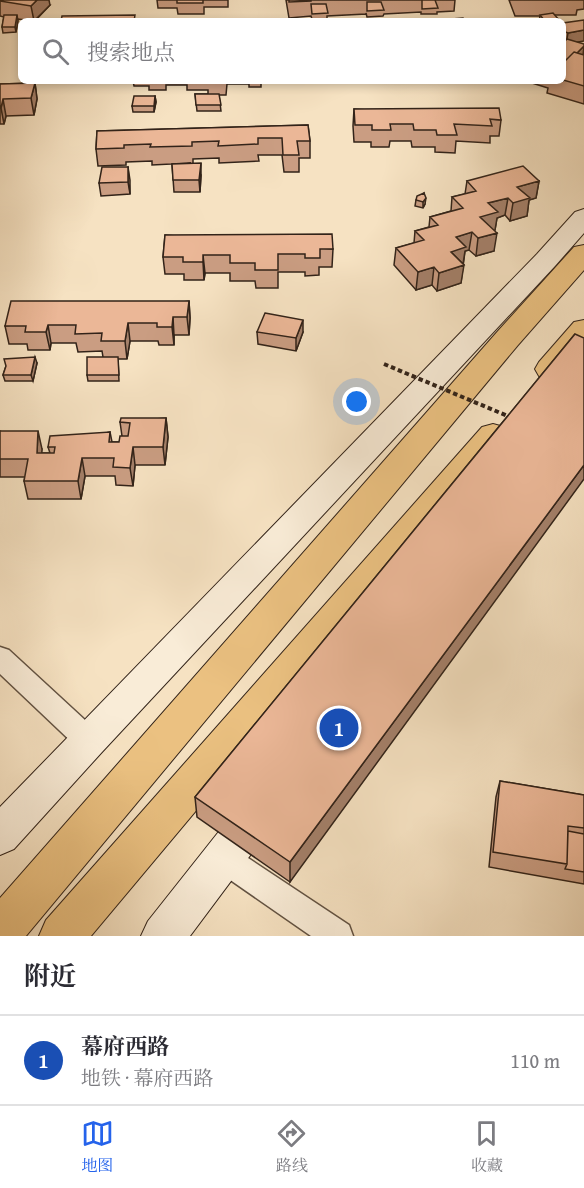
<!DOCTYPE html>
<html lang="zh">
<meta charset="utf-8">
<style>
:root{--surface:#fff;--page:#f2f2f3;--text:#2b2b33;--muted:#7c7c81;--line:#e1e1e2;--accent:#2563eb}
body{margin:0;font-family:"Gentium Book Plus","Noto Serif SC",serif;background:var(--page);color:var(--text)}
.you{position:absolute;left:357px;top:402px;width:21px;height:21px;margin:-15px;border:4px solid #fff;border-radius:50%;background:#1a73e8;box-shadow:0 0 0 9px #1a73e833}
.badge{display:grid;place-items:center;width:39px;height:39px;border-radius:50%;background:var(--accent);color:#fff;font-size:20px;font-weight:700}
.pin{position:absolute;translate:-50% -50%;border:3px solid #fff;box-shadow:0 2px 6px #0006}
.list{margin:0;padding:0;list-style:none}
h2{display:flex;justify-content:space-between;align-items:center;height:78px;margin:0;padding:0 24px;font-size:26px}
h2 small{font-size:20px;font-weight:400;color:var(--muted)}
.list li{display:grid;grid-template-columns:39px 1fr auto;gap:18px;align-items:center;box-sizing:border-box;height:90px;padding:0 24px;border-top:2px solid var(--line)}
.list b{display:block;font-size:22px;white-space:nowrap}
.list p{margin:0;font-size:20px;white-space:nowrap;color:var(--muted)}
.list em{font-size:20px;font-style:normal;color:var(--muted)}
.icon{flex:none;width:33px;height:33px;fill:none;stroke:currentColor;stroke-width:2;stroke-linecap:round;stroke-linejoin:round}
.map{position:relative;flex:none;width:584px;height:936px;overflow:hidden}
.search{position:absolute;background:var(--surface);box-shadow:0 3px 9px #0003;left:18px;right:18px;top:18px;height:66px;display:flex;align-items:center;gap:15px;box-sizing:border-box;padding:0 21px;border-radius:9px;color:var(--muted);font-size:22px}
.sheet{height:168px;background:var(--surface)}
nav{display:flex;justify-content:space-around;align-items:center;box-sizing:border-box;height:84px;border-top:2px solid var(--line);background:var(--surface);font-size:16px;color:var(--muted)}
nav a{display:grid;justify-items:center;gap:3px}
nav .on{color:var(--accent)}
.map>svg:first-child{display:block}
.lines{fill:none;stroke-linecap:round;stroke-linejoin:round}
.street-casing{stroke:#635343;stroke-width:3}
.secondary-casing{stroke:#322319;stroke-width:2}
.highway-casing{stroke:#322319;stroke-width:2}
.street{fill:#f9ecd7;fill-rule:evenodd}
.secondary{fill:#f9ecd7;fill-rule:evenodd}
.highway{fill:#ebc181;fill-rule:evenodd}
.path-bridge{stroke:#322319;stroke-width:4;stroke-dasharray:4.5 3;stroke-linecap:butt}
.wall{fill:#ca9d82;stroke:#322319;stroke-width:1.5}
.shaded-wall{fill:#a4806a;stroke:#322319;stroke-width:1.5}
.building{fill:#ebb797;stroke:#322319;stroke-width:1.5}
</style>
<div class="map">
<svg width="584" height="936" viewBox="0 0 584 936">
<rect width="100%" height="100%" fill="#f6e2c2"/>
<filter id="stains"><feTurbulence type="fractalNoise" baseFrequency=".00333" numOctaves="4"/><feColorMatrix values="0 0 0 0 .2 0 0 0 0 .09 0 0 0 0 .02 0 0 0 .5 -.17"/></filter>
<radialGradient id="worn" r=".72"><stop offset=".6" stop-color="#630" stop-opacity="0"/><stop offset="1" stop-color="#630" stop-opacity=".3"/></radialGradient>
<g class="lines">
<defs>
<path id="street" d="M0 647 9 650 98 732 102 740 98 748 88 752 78 748 0 674Z
M223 844 233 848 349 925 353 936H311L213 868 208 858 213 848Z"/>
<path id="secondary" d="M584 209V233L555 266 102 752 14 849 0 855V807L537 254 575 212Z
M261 791 275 796 281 809 275 822 190 936H141L148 921 247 796Z"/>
<path id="highway" d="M584 245V270L518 345 26 936H0V898L498 331 574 247Z
M584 320V348L561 376 550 379 539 376 535 369 539 362 574 322Z
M493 424 504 427 509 435 504 443 91 936H39L46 920 482 427Z"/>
</defs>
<use href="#street" class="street-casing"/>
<use href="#secondary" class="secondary-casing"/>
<use href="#highway" class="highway-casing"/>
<use href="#street" class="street"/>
<use href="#secondary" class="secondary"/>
<use href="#highway" class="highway"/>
<path class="path-bridge" d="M384 364 510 417"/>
</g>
<path class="wall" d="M0 0 50 5 35 21 18 19 16 32 3 33 2 27 4 17 0 16Z
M157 0H228V7H204V14H178L177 8H158Z
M286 0H455L454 11 437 12V14H421V12L384 14 383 16 367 17 366 13V14L327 16V19H312L311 16 289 18Z
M509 0H584V9L577 10 576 15H555L545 21H539L540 16H515Z
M563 23 577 42 584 55V104L547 93 548 88 532 83 533 81H563Z
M133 81H261V87H249V84H227L226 95H219L221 111H197L195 94H208V90H187V85H166V90H149V86H134Z
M35 83 37 99 34 115 6 116 4 124H0V84Z
M155 96 156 102 154 112H133L132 106Z
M354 109 501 120 499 136H490V143L456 141 455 153 435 152V147H412L411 141H390L389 147H371V142H354L353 126Z
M308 125 310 141V158H299V172H284L282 155H258L259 161 219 163V158L193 159V163L201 175 200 192H174L172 164 191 163 152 165V161L126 162V165L98 166 96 149 97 131Z
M128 167 130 194 101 196 99 183Z
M467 181H539L536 198 529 200 527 216 510 221 505 215 497 218 495 230H494V251L476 256 469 250 465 251 461 283 437 291 432 285 416 290 394 265 396 248 414 243 415 231 429 227 430 217 451 211 452 197 465 194Z
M424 193 425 204 423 208 415 206 416 200Z
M165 235 333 249 332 267H319V275L305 276V272H278V288H256L255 281H230V273H205L204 280H184V274H165L163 257Z
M189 301 190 318 189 335H174V345H159L158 341H130L127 359H118L119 381H88L87 375 103 357 102 351 78 352 76 343H51L50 350H28L27 344H9L5 326Z
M257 332H303L296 351 258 344Z
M575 334 290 882 197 817 195 797Z
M37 363 33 381H5L3 375 6 366Z
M166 418 168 437 165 465H135L133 486 116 485 115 476H85L81 499H28L24 481 25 477H0V431L42 449 41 453H50L48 447 110 432 112 442H119L122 436 120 422Z
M500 781 584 795V884L489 867 496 797Z"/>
<path class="shaded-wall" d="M37 0H49L50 5 34 21 31 6Z
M17 15 18 21 16 32 15 27Z
M584 30V41L566 44 568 33Z
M584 46 583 56 563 67Z
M35 83 37 99 34 115 31 98Z
M155 96 156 102 154 112V106Z
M3 99 6 116 4 124 1 108Z
M201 163V175L200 192 199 180Z
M128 167 130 180V194L128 182Z
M539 181 536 198 529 200 527 216 510 221 513 203 517 187Z
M426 198 425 204 423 208V202Z
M508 198 505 215 497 218 495 230 478 234 480 217 488 203Z
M472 232 469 250 465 251 463 264 451 252 456 237Z
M497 233 494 251 476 256 478 238Z
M203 255 205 273 204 280 203 262Z
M464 265 461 283 437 291 439 273Z
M434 267 432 285 416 290 418 272Z
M189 301 190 318 189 335 187 317Z
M173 317 174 335V345L172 327Z
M303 320V332L296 351V338Z
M128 323 130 341 127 359 125 341Z
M48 325 51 343 50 350 46 332Z
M35 357 37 363 33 381 31 375Z
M166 418 168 437 165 465 163 447Z
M38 431 42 449 41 471 37 453Z
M133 447 135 465 133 486 130 468Z
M82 458 85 476 81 499 78 481Z
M584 465V479L290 882V862Z"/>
<path class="building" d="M0 0H37L31 6 0 1Z
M177 0H203V3H177Z
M289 0H311V1L289 2Z
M422 0H435L438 8 422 9Z
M367 2H381L384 10 367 11Z
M311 4H326L328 13 312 14Z
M553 13 560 21H545L540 15Z
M4 15H17L15 27H2Z
M135 15 134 21H61L62 16Z
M463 18 464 21H439V20Z
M432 20 433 21H401Z
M584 20V30L568 33 563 31V23Z
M567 39 584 44V46L577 53 574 52 563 63V43Z
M574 52 584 55V86L563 80V63Z
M35 83 31 98 3 99 1 108H0V84Z
M195 94H219L221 105H196Z
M134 96H155L154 106H132Z
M499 108 501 120 490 119 492 126 454 124 457 135H437L436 130H414L413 124H390L391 130H372V125H355L354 109Z
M308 125 310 141H297L299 155H283L282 138H258V144L218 146 219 141 192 142V146L150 147 151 144 124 145V148L96 149 97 131Z
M201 163 199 180H173L172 164Z
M523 166 539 181 517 187 530 198 513 203 508 198 488 203 498 212 480 217 497 233 478 238 472 232 456 237 466 247 451 252 464 265 439 273 434 267 418 272 396 248 424 240 415 231 438 225 430 217 463 208 452 197 476 191 467 181Z
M102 167H128V182L99 183Z
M424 193 426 198 423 202 416 200 417 196Z
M332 234 333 249H320V258H305V254H278V270H255V263H230V255H203V262H183V257H163L165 235Z
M11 301H189L187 317H173L172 327H157V323H128L125 341H101L102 333 75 334 76 325H48L46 332H25L26 326H5Z
M265 313 303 320 296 338 257 332Z
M575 334 584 338V465L290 862 195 797Z
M35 357 31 375H3L6 366 4 359Z
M87 357H118L119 375H87Z
M121 418H166L163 447H133L130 468 113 467 114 458H82L78 481H24L28 459H0V431H38L37 453H54L55 447H48L50 436 110 432 109 442H119L120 436H128L130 423 120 422Z
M500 781 584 795V828L568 826 567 864 493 852Z
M568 831 584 834V872L565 869 567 864Z"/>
<rect width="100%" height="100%" filter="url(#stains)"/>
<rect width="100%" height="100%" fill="url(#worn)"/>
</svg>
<div class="you"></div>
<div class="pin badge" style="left:339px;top:728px;background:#1a4fb4">1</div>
<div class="search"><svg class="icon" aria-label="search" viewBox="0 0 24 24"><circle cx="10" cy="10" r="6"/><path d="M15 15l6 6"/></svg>搜索地点</div>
</div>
<section class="sheet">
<h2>附近<small></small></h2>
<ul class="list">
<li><span class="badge" style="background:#1a4fb4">1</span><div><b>幕府西路</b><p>地铁 · 幕府西路</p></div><em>110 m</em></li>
</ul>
</section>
<nav>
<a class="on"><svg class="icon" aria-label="map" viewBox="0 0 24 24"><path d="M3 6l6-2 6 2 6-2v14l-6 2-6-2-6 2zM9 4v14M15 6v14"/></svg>地图</a>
<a><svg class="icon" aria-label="directions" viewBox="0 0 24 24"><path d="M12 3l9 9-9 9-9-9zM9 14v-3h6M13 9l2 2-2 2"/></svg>路线</a>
<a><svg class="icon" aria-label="saved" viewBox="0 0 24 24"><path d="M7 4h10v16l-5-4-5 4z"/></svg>收藏</a>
</nav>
